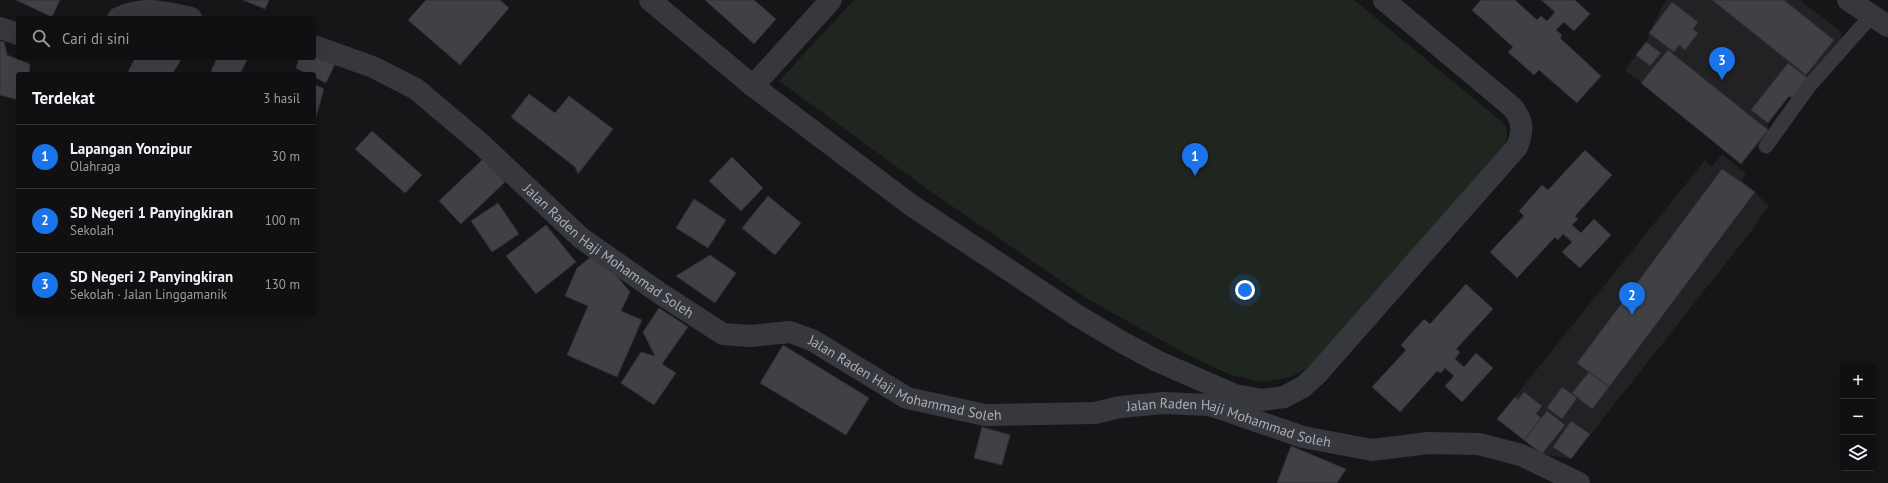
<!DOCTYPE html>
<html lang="id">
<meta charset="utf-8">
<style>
:root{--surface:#101012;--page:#1e1e20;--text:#f1f3f6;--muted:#9c9d9f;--line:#303032;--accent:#1a73e8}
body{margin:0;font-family:"PT Sans",sans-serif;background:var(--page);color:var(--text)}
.controls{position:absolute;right:12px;bottom:12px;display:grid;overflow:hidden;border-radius:4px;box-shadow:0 4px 16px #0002}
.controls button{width:36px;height:36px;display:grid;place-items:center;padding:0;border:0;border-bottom:1px solid var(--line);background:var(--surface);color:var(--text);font:20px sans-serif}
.you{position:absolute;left:1245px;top:290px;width:14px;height:14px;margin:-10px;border:3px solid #fff;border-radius:50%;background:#1a73e8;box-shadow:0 0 0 6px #1a73e833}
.badge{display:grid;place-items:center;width:26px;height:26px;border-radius:50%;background:var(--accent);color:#fff;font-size:13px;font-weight:700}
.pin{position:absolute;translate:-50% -33px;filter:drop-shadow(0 1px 2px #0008)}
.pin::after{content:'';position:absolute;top:21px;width:14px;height:12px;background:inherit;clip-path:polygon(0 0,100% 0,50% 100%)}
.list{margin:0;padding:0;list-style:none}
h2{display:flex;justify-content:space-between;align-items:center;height:52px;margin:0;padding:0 16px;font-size:17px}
h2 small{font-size:13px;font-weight:400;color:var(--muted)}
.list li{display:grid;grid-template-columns:26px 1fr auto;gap:12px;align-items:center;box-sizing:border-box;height:64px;padding:0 16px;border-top:1px solid var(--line)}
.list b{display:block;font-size:15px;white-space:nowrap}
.list p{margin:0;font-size:13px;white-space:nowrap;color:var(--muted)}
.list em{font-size:13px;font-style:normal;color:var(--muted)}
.icon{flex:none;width:22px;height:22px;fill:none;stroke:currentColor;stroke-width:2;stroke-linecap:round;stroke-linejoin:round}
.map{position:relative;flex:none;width:1888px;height:483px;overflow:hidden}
.search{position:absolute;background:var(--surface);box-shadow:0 4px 16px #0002;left:16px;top:16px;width:300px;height:44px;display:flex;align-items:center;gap:10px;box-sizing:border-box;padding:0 14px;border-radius:4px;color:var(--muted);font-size:15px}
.panel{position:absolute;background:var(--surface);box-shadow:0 4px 16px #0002;left:16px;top:72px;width:300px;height:244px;border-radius:4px}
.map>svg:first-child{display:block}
.built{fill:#222225}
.green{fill:#1e261f}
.building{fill:#404145;stroke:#303034}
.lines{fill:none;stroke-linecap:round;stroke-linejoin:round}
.service{stroke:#37383d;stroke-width:15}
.minor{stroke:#37383d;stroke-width:22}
.labels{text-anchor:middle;stroke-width:3.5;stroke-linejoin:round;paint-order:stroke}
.street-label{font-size:14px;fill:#a8adb8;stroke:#111113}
</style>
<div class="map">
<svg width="1888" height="483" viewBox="0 0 1888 483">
<rect width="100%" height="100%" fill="#161618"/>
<path class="built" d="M1666 0H1800L1842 33 1839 43 1792 98 1789 96 1768 123V130L1741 163 1625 70 1646 42 1649 33Z
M1722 154 1746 174 1742 180 1769 206 1749 234 1571 459 1542 454 1497 419 1705 160 1712 167Z"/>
<path class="green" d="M854 0H1354L1502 122C1509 131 1508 136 1504 146L1311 366 1291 377 1262 382 1228 374 1186 354 1086 298 930 191 779 81Z"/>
<path class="building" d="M16 0H60L52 17Z
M243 0H269L265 9Z
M426 0H500L509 8 460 65 408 20Z
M705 0H754L776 19 754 44Z
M1481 0H1515L1537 20 1541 16 1547 21 1555 12 1541 0H1575L1590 14 1574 31 1564 22 1556 30 1562 35 1560 38 1601 76 1577 103 1539 70 1534 75 1508 52 1513 47 1472 10Z
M1712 0H1784L1834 40 1806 75Z
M1672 2 1698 22 1693 29 1698 33 1685 50 1679 45 1674 52 1649 33Z
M0 41 4 42 7 55 30 64 29 74H18V100L0 95Z
M1646 42 1661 53 1650 66 1636 55Z
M1668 50 1768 130 1741 164 1641 83Z
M314 54 335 64 326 83 314 77V74H307L296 68 299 58H314Z
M135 58H180V62L172 74H132L128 72Z
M217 58H248L240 74H216L211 71Z
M1788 63 1808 78 1792 98 1789 96 1768 123 1751 110Z
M314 84 324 89 315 120 314 119Z
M529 94 555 113 569 96 613 129 578 174 575 167 511 117Z
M372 131 422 175 405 193 355 149Z
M1585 150 1612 175 1575 216 1578 219 1572 225 1581 233 1594 219 1611 235 1580 268 1562 252 1572 242 1563 234 1558 240 1555 237 1517 278 1490 252 1524 216 1519 211 1542 185 1548 190Z
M732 157 763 188 741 211 709 181Z
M483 159 505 182 461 224 439 201Z
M1722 169 1755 192 1609 387 1577 363Z
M768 196 801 223 775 255 742 228Z
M694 199 726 220 708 248 676 228Z
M498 203 519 234 492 252 471 221Z
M546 225 576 262 536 294 506 256Z
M597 252 630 292 621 311 642 320 617 377 567 355 588 306 565 296 577 268Z
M710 255 736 273 715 303 676 276Z
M1466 284 1493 309 1456 349 1460 352 1455 359 1464 367 1476 353 1493 368 1462 402 1445 386 1454 376 1445 368 1441 373 1437 371 1400 412 1372 387 1406 350 1401 345 1424 319 1430 324Z
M659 308 688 327 662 364 676 373 654 405 621 383 641 352 655 356 643 332Z
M783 345 869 398 846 435 760 383Z
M1589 372 1609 387 1592 409 1572 393Z
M1562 387 1577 398 1562 419 1547 408Z
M1524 392 1542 406 1536 414 1541 418 1524 440 1497 419 1515 397 1518 400Z
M1547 411 1565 425 1542 454 1524 440Z
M1571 421 1590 434 1571 459 1553 447Z
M982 427 1010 435 1002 465 974 458Z
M1291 446 1346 469 1337 483H1277Z"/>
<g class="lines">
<path class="service" d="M1766 146 1809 86 1872 15"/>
<g class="minor">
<path d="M650 0 753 86 911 205 1078 316 1120 341 1157 361 1235 395 1263 400 1284 397 1303 387 1317 374 1517 147C1523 131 1524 121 1512 107L1384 0"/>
<path d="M1848 0 1888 26"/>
<path d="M118 18C146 6 163 12 191 18"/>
<path d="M0 28 18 34"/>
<path id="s1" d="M314 46 373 67 416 89 480 143 581 238 661 294 723 334 750 336 790 332 812 340 907 398 985 415 1095 413 1120 407 1163 403 1210 405 1303 437 1372 450 1428 443 1479 444 1521 455 1579 483"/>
<path d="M753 86 831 0"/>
</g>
</g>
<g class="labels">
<g class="street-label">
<text dy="5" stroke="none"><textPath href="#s1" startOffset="363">Jalan Raden Haji Mohammad Soleh</textPath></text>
<text dy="5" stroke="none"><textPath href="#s1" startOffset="698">Jalan Raden Haji Mohammad Soleh</textPath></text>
<text dy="5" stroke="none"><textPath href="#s1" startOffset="1034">Jalan Raden Haji Mohammad Soleh</textPath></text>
</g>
</g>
</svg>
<div class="controls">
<button>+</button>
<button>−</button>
<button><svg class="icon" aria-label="layers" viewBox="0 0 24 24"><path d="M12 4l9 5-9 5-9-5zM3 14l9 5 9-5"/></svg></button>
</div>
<div class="you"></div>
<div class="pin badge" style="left:1195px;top:176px">1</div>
<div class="pin badge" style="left:1632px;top:315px">2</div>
<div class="pin badge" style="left:1722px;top:80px">3</div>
<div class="search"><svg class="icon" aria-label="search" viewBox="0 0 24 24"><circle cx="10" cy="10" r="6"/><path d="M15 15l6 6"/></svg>Cari di sini</div>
<section class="panel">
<h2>Terdekat<small>3 hasil</small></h2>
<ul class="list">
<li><span class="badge">1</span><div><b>Lapangan Yonzipur</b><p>Olahraga</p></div><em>30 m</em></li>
<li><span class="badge">2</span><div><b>SD Negeri 1 Panyingkiran</b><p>Sekolah</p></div><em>100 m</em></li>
<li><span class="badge">3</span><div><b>SD Negeri 2 Panyingkiran</b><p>Sekolah · Jalan Linggamanik</p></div><em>130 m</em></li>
</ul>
</section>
</div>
